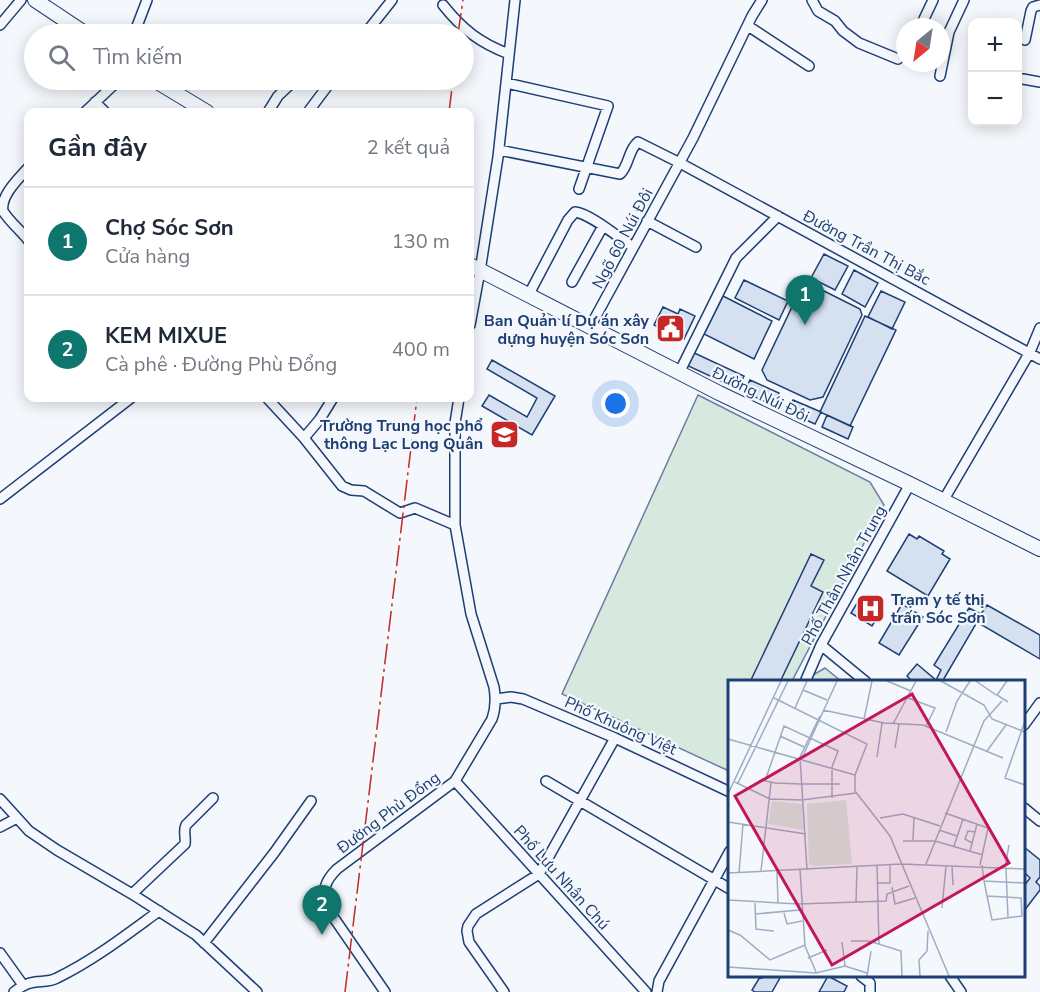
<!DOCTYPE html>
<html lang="vi">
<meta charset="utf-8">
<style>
:root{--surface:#fff;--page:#f6f6f7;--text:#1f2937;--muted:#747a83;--line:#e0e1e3;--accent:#0f766e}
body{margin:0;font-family:"Nunito Sans",sans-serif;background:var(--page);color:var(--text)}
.controls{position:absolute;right:18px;top:18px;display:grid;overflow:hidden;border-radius:12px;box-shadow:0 3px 15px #0003}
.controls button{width:54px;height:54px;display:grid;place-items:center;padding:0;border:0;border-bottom:2px solid var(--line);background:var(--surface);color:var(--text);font:30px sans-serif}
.compass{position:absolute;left:896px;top:18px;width:54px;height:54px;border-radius:50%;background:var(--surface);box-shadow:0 3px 15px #0003;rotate:210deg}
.you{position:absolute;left:616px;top:404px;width:21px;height:21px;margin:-15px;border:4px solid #fff;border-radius:50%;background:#1a73e8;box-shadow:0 0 0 9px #1a73e833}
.badge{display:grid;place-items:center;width:39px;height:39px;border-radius:50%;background:var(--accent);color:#fff;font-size:20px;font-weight:700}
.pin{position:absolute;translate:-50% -50px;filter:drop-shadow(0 2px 3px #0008)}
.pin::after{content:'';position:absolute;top:32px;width:21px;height:18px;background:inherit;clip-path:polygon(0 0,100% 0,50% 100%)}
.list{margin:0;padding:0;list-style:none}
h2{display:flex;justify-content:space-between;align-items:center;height:78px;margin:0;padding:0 24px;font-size:26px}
h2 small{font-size:20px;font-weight:400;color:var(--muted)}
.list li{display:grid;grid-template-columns:39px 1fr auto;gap:18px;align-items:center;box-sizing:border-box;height:108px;padding:0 24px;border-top:2px solid var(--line)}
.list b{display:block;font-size:22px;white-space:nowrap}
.list p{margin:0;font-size:20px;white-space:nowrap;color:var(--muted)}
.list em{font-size:20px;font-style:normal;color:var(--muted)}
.icon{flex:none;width:33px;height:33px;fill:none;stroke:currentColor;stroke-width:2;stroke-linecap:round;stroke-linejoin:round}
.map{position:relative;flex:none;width:1040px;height:992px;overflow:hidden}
.search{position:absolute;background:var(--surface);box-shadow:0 3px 15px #0003;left:24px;top:24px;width:450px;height:66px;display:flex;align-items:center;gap:15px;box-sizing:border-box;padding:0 21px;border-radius:33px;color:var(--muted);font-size:22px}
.panel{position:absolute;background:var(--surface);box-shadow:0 3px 15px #0003;left:24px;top:108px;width:450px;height:294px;border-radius:12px}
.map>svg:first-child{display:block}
.green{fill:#d7e8df;stroke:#687fa3;stroke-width:1.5}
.building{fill:#d5e0f0;stroke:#1d3f73;stroke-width:1.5}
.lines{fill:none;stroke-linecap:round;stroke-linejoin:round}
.street-casing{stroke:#1d3f73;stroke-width:12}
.secondary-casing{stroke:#1d3f73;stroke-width:16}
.street{stroke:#f4f7fb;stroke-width:9}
.secondary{stroke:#f4f7fb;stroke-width:14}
.power{stroke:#c62828;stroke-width:1.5;stroke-dasharray:21 4.5 3 4.5;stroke-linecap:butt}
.labels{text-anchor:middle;stroke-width:4.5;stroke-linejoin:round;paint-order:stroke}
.street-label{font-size:16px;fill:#1d3f73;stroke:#f4f7fb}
.poi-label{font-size:16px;font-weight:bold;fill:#1d3f73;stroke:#f4f7fb;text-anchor:end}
.inset-road{fill:none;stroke:#9eadc5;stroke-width:1.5}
.view{fill:#c2185b;fill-opacity:0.15;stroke:#c2185b;stroke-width:3}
.inset-edge{fill:none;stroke:#1d3f73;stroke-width:3}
</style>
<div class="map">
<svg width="1040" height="992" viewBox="0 0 1040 992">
<rect width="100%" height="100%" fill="#f4f7fb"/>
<path class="green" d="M698 395 870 482 884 505 792 681 730 682 729 771 562 694Z
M825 668 841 681H810L813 675Z"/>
<path class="building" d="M824 254 848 266 835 290 811 278Z
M854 270 878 283 865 307 842 294Z
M744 280 788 301 779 320 735 298Z
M810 284 860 309 862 315 823 397 810 400 767 380 762 370 802 286Z
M881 291 905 302 892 329 868 317Z
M723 296 772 321 754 359 704 334Z
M663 307 678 314 680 309 695 316 684 339 654 325Z
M865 316 896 330 850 426 820 412Z
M690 351 744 376 738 389 684 364Z
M492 360 555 396 532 435 482 406 489 395 527 417 537 398 487 369Z
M750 380 779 393 773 405 744 392Z
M793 400 821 412 815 424 788 412Z
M827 415 853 427 848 439 822 427Z
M909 534 917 539 919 536 944 551 942 554 950 559 928 596 887 571Z
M811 554 824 560 811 586 823 592 780 682H767L762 680 761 682H750Z
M859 600 880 613 872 626 851 613Z
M902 604 923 617 899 655 879 643Z
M987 605 1040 635V659L977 622 942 682H913L907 676 917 664 936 680 941 670 934 665 969 608 981 614Z
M1024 847 1040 860V877L1036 882 1040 886V890L1024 911V886L1030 878 1024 872Z
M764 976H781L772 992H755L752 990 760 977 762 978Z
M828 976 847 986 844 992H819Z"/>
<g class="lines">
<defs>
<path id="street" d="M812 0 818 11 835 21 843 31 859 43 898 59
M443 5C463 30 480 43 509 54
M924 19 933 0
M0 25 21 0
M748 26 809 66
M134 34 147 0
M365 34 392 0
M1025 40 1031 11 1033 7 1040 5
M940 76 949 32 964 0
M1023 79 1040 82
M506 83 608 106 579 189
M95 102 105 112
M85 112 119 80
M268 112 278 96 295 80
M308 112 332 80
M499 150 620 174C629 166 628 150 638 142L680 163 1040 359
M28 168C19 178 0 196 3 211 9 221 21 231 28 240
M647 221 696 247
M572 282 603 226
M528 296 568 220 575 212C591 214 619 238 633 247
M470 325 480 271 498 157 515 0
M590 327 693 138 752 16 762 0
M679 373 736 258 778 216
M267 398 304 438 342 486 351 490 364 491 400 513 415 508 455 525
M304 438 320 419 333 398
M0 499 131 398
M943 501 1030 352 1040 328
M821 645 866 682
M805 682 821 645 910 484
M496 699 511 697 523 699 615 738 730 792
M1024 725 1040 703
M455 781 646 992
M546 781 730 889
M0 799 29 831 57 850 132 894 196 935 257 992
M1024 808 1040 821
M0 827 17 818
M132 894 185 844C186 836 183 831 186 825L213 798
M204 943 274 853 311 801
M0 953 23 985
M861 976 870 983V992
M950 976 961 992
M14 992C20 987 26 983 35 982 42 981 50 982 57 978 94 960 126 935 159 911
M385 992 325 905C324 888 324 882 337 869L455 781 492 719C496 708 496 699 494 687L471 614 455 525V423L459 398
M504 992 469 942 467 931 468 926 476 914 539 874 615 738
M657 992 659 981 730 851"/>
<path id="secondary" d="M35 0 86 34
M154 80 207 112
M470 265 719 393 910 484 1040 549"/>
</defs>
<use href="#street" class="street-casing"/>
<use href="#secondary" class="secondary-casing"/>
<use href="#street" class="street"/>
<use href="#secondary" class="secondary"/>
<path class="power" d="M458 34 463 0
M449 112 453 80
M345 992 417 398"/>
</g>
<defs>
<symbol id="civic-square" viewBox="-11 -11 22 22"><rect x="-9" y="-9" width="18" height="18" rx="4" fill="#c62828" stroke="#f4f7fb"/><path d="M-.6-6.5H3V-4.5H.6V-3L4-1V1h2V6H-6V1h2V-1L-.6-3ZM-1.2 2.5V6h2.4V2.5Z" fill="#fff"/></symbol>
<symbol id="school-square" viewBox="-11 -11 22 22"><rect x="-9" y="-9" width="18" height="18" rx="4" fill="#c62828" stroke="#f4f7fb"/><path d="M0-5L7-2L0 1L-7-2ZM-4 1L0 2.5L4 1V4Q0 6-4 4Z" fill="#fff"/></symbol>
<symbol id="hospital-square" viewBox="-11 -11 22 22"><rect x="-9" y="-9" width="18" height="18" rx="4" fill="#c62828" stroke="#f4f7fb"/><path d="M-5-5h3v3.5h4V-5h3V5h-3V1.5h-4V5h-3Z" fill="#fff"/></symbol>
</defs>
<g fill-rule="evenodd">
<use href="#civic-square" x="654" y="312" width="33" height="33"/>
<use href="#school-square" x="488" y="418" width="33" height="33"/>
<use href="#hospital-square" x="854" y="592" width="33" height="33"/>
</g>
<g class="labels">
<g class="street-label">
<text transform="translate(622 238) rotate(-62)" y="6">Ngõ 60 Núi Đôi</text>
<text transform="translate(867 247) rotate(28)" y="6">Đường Trần Thị Bắc</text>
<text transform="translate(761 394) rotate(26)" y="6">Đường Núi Đôi</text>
<text transform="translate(843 575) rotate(-61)" y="6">Phố Thân Nhân Trung</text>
<text transform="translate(621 725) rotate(24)" y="6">Phố Khuông Việt</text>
<text transform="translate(388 812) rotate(-37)" y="6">Đường Phù Đổng</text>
<text transform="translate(562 877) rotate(48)" y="6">Phố Lưu Nhân Chú</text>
</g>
<g class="poi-label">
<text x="649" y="326">Ban Quản lí Dự án xây<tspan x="649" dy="18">dựng huyện Sóc Sơn</tspan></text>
<text x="483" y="431">Trường Trung học phổ<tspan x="483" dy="18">thông Lạc Long Quân</tspan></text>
<text x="891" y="605" text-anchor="start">Trạm y tế thị<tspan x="891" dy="18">trấn Sóc Sơn</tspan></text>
</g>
</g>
<g transform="translate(728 680)">
<rect width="297" height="297" fill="#f4f7fb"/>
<path d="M118 120 124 184 86 186 81 184 79 124ZM44 121 74 124 75 150 40 144Z" fill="#d7e8df"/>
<path class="inset-road" d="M159 1 183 11M213 1 256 25 264 39 297 52M248 1 268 15M279 1 269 15 280 22M75 10 99 20M46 18 139 64 127 95V111L162 156 221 296M180 18 207 28 198 46M67 28 79 1M95 30 156 43 195 45 275 78M136 39 144 1M297 41 277 98 297 105M165 44 188 1M218 52 229 21 242 1M52 56 76 67M0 59 127 95M167 68 171 44M259 71 278 45M149 77 154 43M74 78 109 1M7 102 42 119 74 120 128 113M10 103 60 1M0 114 53 1M104 118V87L110 71 56 46 37 101 47 103 73 104H112M217 133 260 148 252 185M152 138 175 134 212 146M0 142 78 154M211 150 229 156M185 160 186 138M175 161H207L255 175M244 163 237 159 240 151 247 152M226 166 235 139M242 171 249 144M198 184 256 41 274 21M149 185 151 265M254 185 256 201 259 216 264 240 294 236 293 218 259 216M224 186 225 205M277 187 281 165M278 189 280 238M72 190 77 266 88 292M79 190 72 77 92 36M33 191 43 103M49 192 50 223M0 193 173 184 297 189M11 193 15 144M256 201 296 203M149 203H162V184M164 207 167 224 187 218M0 220 71 224 158 221 159 214 181 206M128 222 129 186M27 223 28 249 46 251M214 228 218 186M56 233 59 244 74 241M27 234 72 230M0 250 12 255 42 280 77 265M123 261H141L173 271 174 296M114 262 117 286M80 278 99 270M0 287 88 293 117 286 139 293M139 296 143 271M192 296 191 280 199 271 200 251"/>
<path class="view" d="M184 14 281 183 104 285 7 116Z"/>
<rect width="297" height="297" class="inset-edge"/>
</g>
</svg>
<div class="controls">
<button>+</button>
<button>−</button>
</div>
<svg class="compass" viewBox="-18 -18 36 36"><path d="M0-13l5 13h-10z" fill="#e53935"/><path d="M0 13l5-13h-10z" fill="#747a83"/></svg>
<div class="you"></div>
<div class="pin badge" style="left:805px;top:325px">1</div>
<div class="pin badge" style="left:322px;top:935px">2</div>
<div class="search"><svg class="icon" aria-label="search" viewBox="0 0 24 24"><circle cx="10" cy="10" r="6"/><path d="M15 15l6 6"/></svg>Tìm kiếm</div>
<section class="panel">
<h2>Gần đây<small>2 kết quả</small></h2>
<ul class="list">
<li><span class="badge">1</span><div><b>Chợ Sóc Sơn</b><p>Cửa hàng</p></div><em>130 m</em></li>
<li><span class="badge">2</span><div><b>KEM MIXUE</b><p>Cà phê · Đường Phù Đổng</p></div><em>400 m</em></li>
</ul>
</section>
</div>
